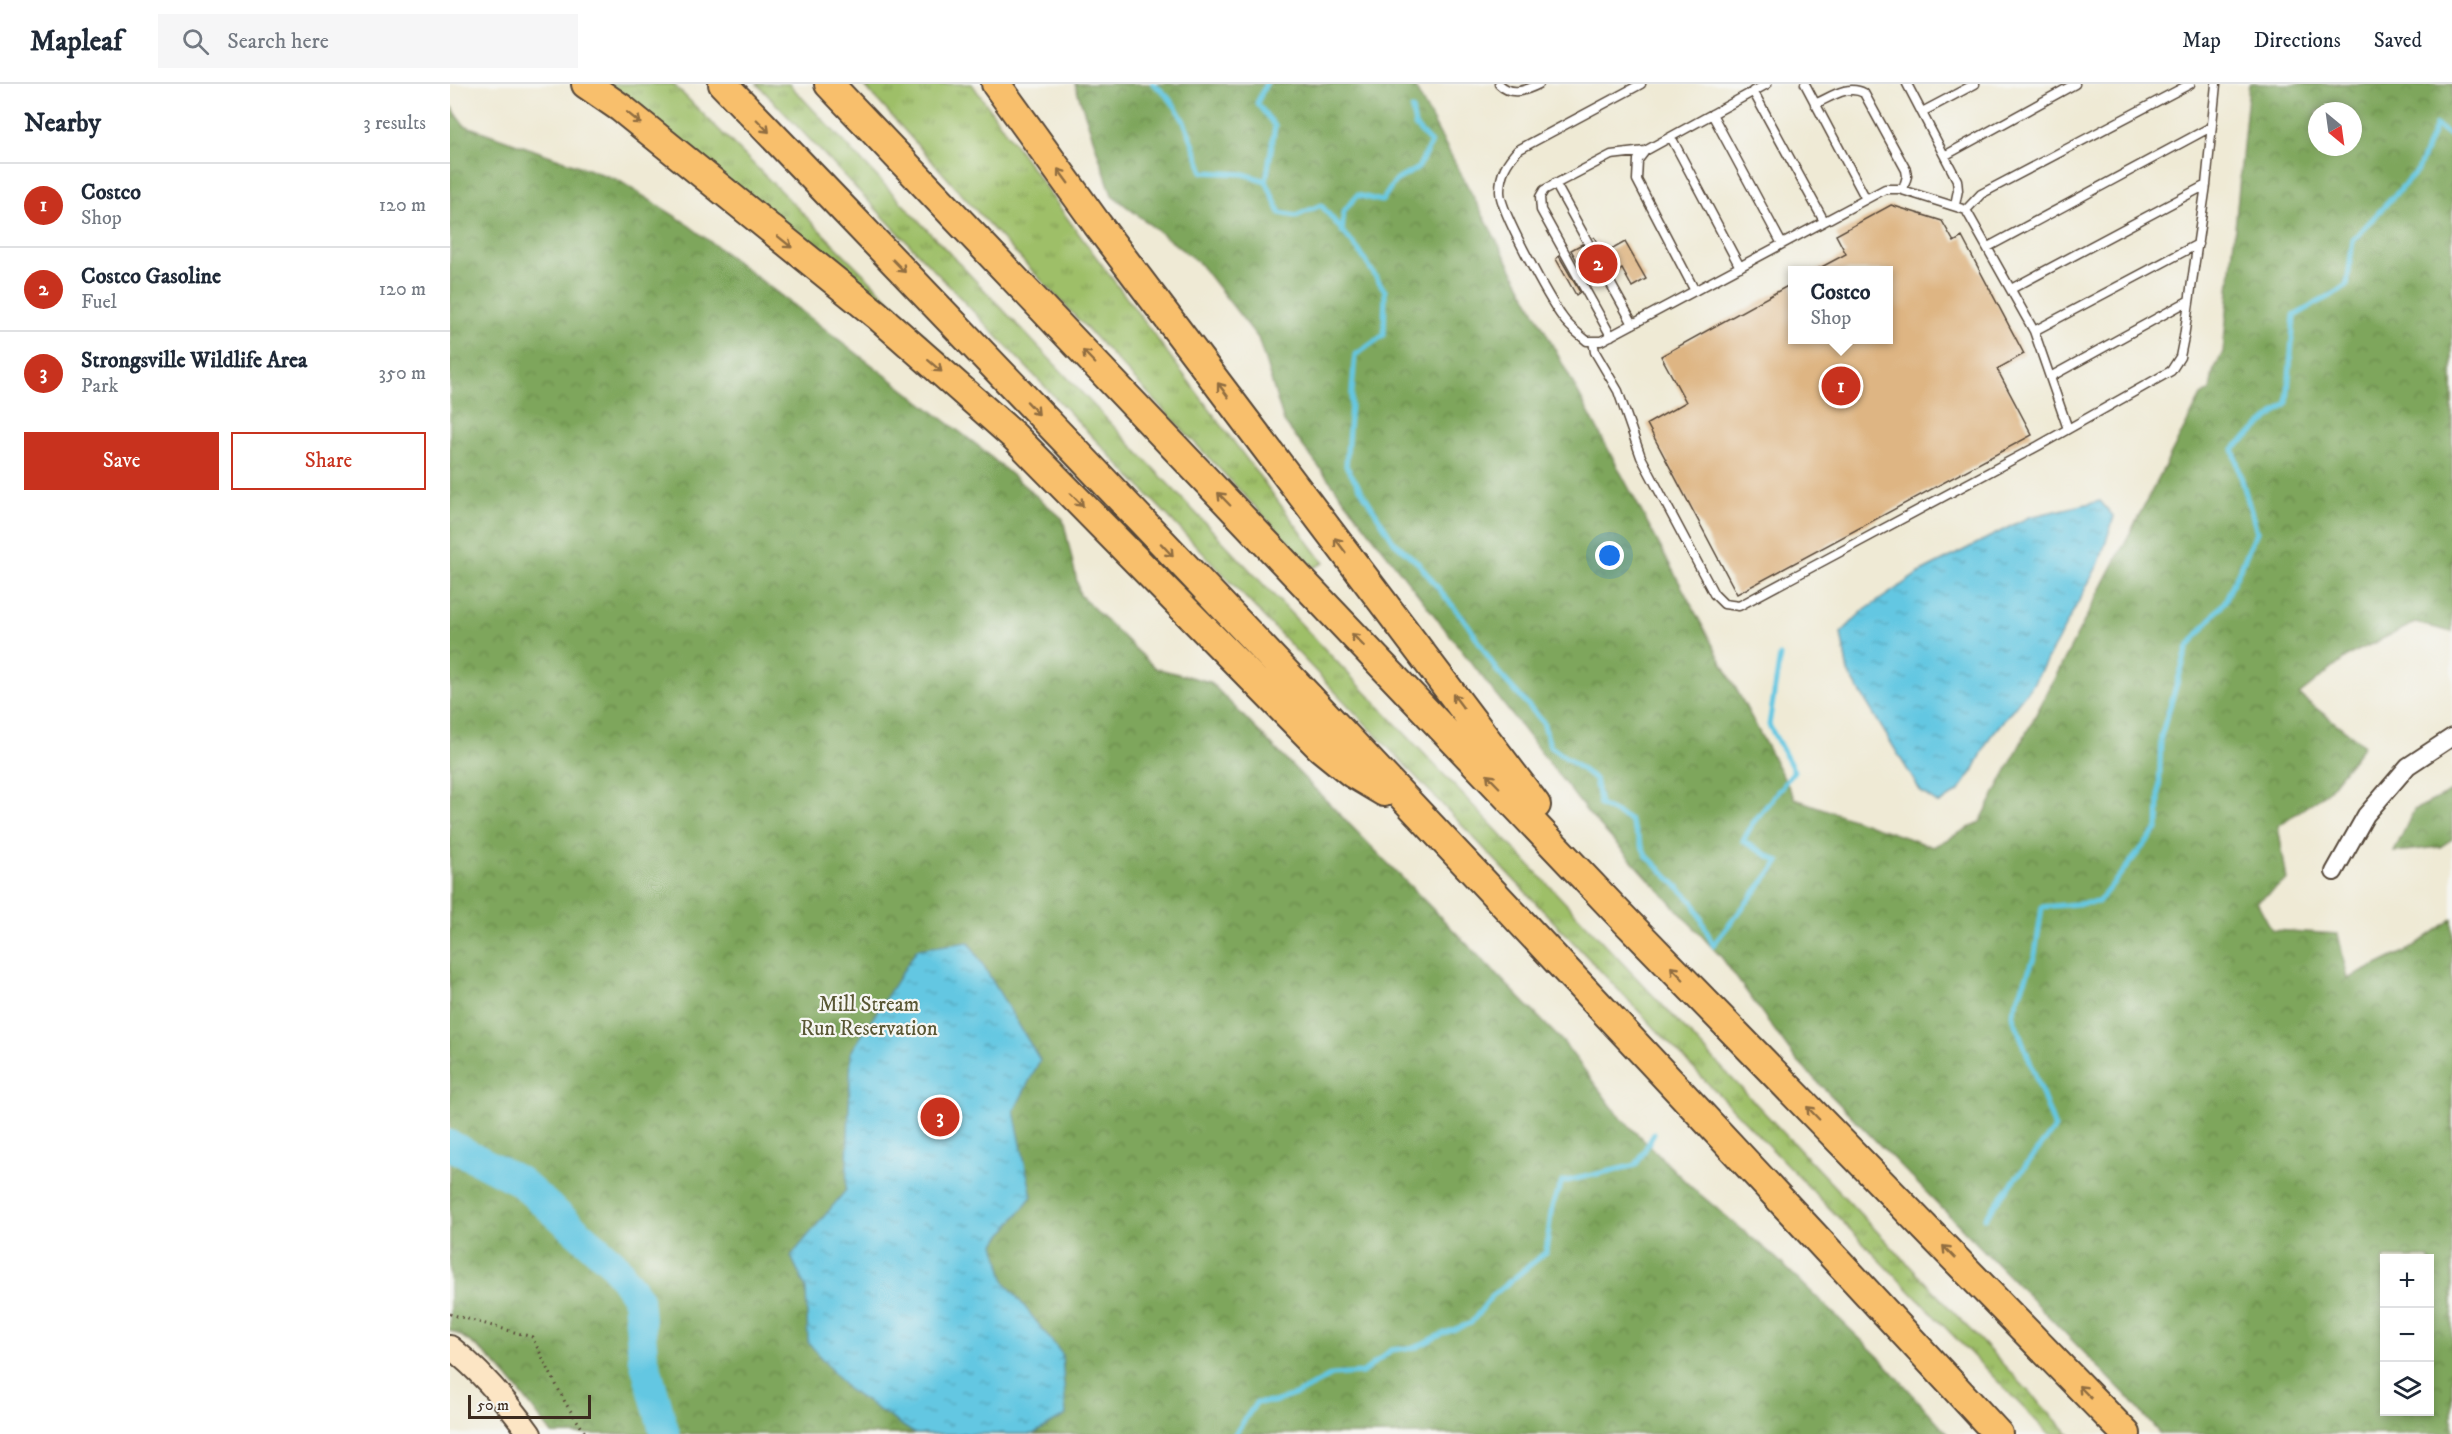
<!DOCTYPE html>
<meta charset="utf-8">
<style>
:root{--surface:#fff;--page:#f6f6f7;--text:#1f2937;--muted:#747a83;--line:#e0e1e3;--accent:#c8321e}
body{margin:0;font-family:"IM FELL DW Pica",serif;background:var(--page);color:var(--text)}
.controls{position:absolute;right:18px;bottom:18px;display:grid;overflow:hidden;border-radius:0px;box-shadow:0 3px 9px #0003}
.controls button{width:54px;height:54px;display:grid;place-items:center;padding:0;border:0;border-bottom:2px solid var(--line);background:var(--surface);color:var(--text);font:30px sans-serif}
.compass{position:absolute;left:1858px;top:18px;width:54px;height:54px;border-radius:50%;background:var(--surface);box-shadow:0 3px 9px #0003;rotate:151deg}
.scale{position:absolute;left:18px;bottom:15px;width:123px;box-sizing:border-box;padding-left:6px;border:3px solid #3b2a1e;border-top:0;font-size:16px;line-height:21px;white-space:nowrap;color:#3b2a1e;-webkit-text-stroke:4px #f6f6f2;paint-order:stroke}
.you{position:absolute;left:1160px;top:472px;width:21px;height:21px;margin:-15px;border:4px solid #fff;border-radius:50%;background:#1a73e8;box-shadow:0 0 0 9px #1a73e833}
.badge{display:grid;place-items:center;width:39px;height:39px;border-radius:50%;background:var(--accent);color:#fff;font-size:20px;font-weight:700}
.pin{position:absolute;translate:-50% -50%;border:3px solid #fff;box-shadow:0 2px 6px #0006}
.popup{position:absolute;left:1338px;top:182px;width:105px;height:78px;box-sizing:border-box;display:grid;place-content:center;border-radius:0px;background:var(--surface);filter:drop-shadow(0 2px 4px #0005);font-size:20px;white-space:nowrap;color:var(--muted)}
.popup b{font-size:22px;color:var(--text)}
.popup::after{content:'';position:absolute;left:50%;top:100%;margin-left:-12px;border:12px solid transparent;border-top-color:var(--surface)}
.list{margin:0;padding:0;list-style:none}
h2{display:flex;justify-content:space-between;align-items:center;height:78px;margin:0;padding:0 24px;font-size:26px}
h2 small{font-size:20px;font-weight:400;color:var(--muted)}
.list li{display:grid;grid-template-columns:39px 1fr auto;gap:18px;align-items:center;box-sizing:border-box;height:84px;padding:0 24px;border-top:2px solid var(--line)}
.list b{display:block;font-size:22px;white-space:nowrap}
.list p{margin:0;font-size:20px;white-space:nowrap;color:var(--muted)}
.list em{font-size:20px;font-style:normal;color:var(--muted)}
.actions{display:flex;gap:12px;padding:18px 24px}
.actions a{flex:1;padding:14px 0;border:2px solid var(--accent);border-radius:0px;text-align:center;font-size:21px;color:var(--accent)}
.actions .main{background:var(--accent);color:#fff}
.icon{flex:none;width:33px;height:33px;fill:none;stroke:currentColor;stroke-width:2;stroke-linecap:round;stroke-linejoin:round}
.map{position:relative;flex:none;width:2002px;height:1350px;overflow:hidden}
header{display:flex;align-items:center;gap:36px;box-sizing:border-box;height:84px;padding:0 30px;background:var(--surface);border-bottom:2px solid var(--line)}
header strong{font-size:28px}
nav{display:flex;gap:33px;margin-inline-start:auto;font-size:21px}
.search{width:420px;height:54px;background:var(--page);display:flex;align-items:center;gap:15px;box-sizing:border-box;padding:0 21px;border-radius:0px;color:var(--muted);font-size:22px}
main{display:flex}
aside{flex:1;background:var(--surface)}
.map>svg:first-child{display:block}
.grass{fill:url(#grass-tufts);stroke:#6c7443;stroke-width:1.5}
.forest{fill:url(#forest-crowns);stroke:#5c683d;stroke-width:1.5;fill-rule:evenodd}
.water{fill:url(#water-ripples);stroke:#507880;stroke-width:1.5}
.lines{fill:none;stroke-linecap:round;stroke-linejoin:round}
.stream{stroke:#64c7e2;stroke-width:5}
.river{stroke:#64c7e2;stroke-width:30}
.building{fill:#deb583}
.lane-casing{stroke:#564739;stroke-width:11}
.street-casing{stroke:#564739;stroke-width:20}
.secondary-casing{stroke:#564739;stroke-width:26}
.highway-casing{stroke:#564739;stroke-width:32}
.path{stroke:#564739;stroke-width:3;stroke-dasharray:1.5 4.5;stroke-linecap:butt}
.lane{stroke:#fff;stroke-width:8}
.street{stroke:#fff;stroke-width:16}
.secondary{stroke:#fce5c4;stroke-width:22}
.highway{stroke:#f8bf6c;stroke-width:28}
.oneway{stroke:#906d41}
.labels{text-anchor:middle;stroke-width:4.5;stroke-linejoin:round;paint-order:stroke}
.park-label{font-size:21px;fill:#595734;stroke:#f6f6f2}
</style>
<header>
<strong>Mapleaf</strong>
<div class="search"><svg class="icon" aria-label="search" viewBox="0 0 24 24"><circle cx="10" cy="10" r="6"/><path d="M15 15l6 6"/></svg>Search here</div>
<nav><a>Map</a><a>Directions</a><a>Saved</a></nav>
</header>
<main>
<aside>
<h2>Nearby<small>3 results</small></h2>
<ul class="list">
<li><span class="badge">1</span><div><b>Costco</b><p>Shop</p></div><em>120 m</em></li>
<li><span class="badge">2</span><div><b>Costco Gasoline</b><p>Fuel</p></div><em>120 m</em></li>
<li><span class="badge">3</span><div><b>Strongsville Wildlife Area</b><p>Park</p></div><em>350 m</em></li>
</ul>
<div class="actions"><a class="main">Save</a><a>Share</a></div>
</aside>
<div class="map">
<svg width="2002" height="1350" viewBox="0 0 2002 1350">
<defs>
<pattern id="grass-tufts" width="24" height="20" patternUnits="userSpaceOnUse" patternTransform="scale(1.5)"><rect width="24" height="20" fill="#9ebf68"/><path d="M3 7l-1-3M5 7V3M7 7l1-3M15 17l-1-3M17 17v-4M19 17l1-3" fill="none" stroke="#829b55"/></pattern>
<pattern id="forest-crowns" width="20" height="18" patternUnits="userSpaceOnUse" patternTransform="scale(1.5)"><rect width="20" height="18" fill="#7ea65c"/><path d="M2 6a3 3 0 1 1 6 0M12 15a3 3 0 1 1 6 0" fill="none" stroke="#68874b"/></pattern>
<pattern id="water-ripples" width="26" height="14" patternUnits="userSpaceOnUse" patternTransform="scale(1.5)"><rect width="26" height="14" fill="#64c7e2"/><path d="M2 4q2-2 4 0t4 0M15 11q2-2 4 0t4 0" fill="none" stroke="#54a2b7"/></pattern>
</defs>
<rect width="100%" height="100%" fill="#f6f6f2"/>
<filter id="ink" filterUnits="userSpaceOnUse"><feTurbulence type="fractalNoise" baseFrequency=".0167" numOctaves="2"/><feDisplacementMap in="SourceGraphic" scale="12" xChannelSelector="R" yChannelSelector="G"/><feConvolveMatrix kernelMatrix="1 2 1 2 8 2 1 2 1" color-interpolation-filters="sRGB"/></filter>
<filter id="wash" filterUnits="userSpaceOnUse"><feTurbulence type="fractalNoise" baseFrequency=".008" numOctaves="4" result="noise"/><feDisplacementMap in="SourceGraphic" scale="24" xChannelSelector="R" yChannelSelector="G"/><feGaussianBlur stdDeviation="1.35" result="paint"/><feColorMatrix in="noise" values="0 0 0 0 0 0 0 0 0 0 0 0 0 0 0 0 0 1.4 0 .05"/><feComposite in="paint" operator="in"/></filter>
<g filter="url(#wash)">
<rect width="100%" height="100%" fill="#efead5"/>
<path class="grass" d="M153 0H223L528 304Z
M307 0H339L1619 1350H1599L1240 981Z
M413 0H522L620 138 874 479 863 484 541 143Z"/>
<path class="forest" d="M625 0H963L1345 715 1483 763 1530 738 1751 312 1760 306 1763 288 1773 268 1799 0H2002V548L1965 539 1901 570 1849 611 1914 661 1876 709 1828 742 1837 796 1807 818 1822 846 1888 850 1898 895 1960 865 2002 835V1350H1710L1678 1313 1347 977 1272 874 1138 729 834 338 808 254 749 179 662 111ZM1867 27H1903V63H1867ZM1980 1174V1328H1934V1174Z
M0 21 14 41 168 96 233 137 527 361 613 435 630 511 705 584 760 598 1114 959 1169 1032 1240 1102 1325 1173 1432 1276 1498 1350H102C73 1313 43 1266 0 1246Z
M2002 707V755L1990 763 1944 768 1964 726Z"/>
<path class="water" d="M1650 417 1664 433 1649 479 1607 558 1583 600 1540 653 1523 687 1508 708 1489 720 1471 708 1398 588 1391 549 1412 528 1469 489 1579 433Z
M519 858 590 976 564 1027 582 1112 545 1160 555 1198 612 1270 616 1331 583 1350H465L397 1305 358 1258 356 1205 341 1172 396 1106 401 968 467 865Z"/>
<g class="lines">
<path class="stream" d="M703 0C732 19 742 57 753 88L794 90 816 97 830 129 846 132 871 121 909 167 935 207 934 251 905 271 896 382 944 458 968 479 1019 542 1047 587 1093 638 1100 662 1145 695 1150 721 1180 736 1196 771 1244 819 1263 861 1329 778 1293 757 1303 739 1344 687 1319 641 1330 572
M816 0 807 19 825 42 816 97
M892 147 894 127 907 111 932 117 945 97 968 84 981 59 965 42 962 25
M1535 1134 1605 1044 1562 930 1585 871 1592 823 1648 818 1708 744 1711 652 1738 563 1775 517 1807 448 1783 365 1837 319 1844 232 1897 202 1903 156 1968 86 1986 41 2002 53
M785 1350 806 1319 824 1318 847 1310 882 1291 912 1289 941 1266 967 1263 992 1250 1021 1239 1042 1212 1096 1168 1102 1122 1112 1098 1186 1081 1204 1050"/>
<path class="river" d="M0 1061 69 1097 163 1179 188 1215 193 1272 215 1350"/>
</g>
<g id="blocks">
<path class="building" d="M1441 121 1492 137 1504 158 1512 153 1574 270 1547 285 1582 351 1287 510 1197 340 1236 318 1211 272 1343 199V255H1439V186H1366L1396 170 1386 151Z
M1144 153 1154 170 1175 158 1196 195 1182 203 1172 185 1163 190Z
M1132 160 1152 196 1141 202 1121 166Z
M1109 172 1130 208 1126 211 1106 175Z"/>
</g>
</g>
<g filter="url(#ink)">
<use href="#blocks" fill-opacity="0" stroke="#564739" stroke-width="1.5"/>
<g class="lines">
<defs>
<path id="lane" d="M1049 0C1061 12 1075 7 1089 0
M1191 0 1068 66C1057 78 1050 89 1050 107 1049 125 1100 217 1113 234 1119 243 1129 250 1137 257H1151L1435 105H1449L1516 126 1584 247 1618 345
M1355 0 1416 115
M1457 0 1507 96 1508 106 1505 121
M1303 7 1374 137
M1365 20C1381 13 1398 0 1414 9L1456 86 1457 92 1453 106
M1472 28 1525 0
M1262 30 1332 160
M1221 53 1290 183
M1195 67 1188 76 1187 96 1245 207
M1496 71 1625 0
M1105 99 1183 240
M1516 126 1531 110 1740 0
M1538 163 1761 43
M1561 205 1756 101
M1584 247 1748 160
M1161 252 1091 126 1090 113 1094 106 1161 71 1195 67 1317 0
M1143 257 1145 268 1168 307 1191 373 1264 510 1274 520 1289 522 1588 362 1721 287 1730 273 1734 253 1756 101 1766 0
M1600 293 1738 217"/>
<path id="street" d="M1884 788 1916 731 1958 682 2002 653"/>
<path id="secondary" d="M0 1263C31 1287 57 1318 80 1350"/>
<path id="highway" d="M136 0 171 24 427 231 564 352 870 663 902 689 934 708
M273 0C703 445 1128 896 1548 1350
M379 0 1170 831 1676 1350
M546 0 647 140 1086 721"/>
</defs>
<use href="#lane" class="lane-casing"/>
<use href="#street" class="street-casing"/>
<use href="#secondary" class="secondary-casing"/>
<use href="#highway" class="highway-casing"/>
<path class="path" d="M0 1230 82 1253 116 1320 136 1350"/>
<use href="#lane" class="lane"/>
<use href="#street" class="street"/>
<use href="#secondary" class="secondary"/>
<use href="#highway" class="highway"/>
</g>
<defs><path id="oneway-shaft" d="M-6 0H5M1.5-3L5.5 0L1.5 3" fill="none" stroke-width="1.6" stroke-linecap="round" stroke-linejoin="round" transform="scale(1.5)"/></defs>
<g class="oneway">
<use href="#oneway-shaft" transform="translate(184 34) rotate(39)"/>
<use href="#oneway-shaft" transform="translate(313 42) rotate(46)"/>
<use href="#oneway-shaft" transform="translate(613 92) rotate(-126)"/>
<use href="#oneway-shaft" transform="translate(335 158) rotate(39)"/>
<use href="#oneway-shaft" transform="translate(449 182) rotate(46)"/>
<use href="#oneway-shaft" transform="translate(639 273) rotate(-134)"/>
<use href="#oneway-shaft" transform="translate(485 282) rotate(41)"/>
<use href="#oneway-shaft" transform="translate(773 306) rotate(-127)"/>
<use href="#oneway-shaft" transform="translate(583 324) rotate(47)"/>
<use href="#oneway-shaft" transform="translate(774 415) rotate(-134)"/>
<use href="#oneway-shaft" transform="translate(627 416) rotate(46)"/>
<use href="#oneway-shaft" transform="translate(890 461) rotate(-127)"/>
<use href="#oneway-shaft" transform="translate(717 466) rotate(47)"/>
<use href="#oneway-shaft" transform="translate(908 556) rotate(-134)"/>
<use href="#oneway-shaft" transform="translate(1008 617) rotate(-127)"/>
<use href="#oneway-shaft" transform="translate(1043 697) rotate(-134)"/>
<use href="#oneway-shaft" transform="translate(1227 889) rotate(-134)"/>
<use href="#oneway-shaft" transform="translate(1363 1029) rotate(-134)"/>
<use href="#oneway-shaft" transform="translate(1499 1168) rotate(-134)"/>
<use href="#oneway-shaft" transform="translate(1635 1308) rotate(-134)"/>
</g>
</g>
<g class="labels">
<g class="park-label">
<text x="419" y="927">Mill Stream<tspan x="419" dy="24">Run Reservation</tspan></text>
</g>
</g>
</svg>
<div class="controls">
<button>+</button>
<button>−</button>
<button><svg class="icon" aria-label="layers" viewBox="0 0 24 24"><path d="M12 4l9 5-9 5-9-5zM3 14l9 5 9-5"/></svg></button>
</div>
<svg class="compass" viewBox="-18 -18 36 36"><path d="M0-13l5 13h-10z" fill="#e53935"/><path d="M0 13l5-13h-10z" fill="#747a83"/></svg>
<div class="scale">50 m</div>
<div class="you"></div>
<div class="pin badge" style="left:1391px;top:302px">1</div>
<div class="popup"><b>Costco</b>Shop</div>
<div class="pin badge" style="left:1148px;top:180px">2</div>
<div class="pin badge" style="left:490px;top:1033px">3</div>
</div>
</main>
